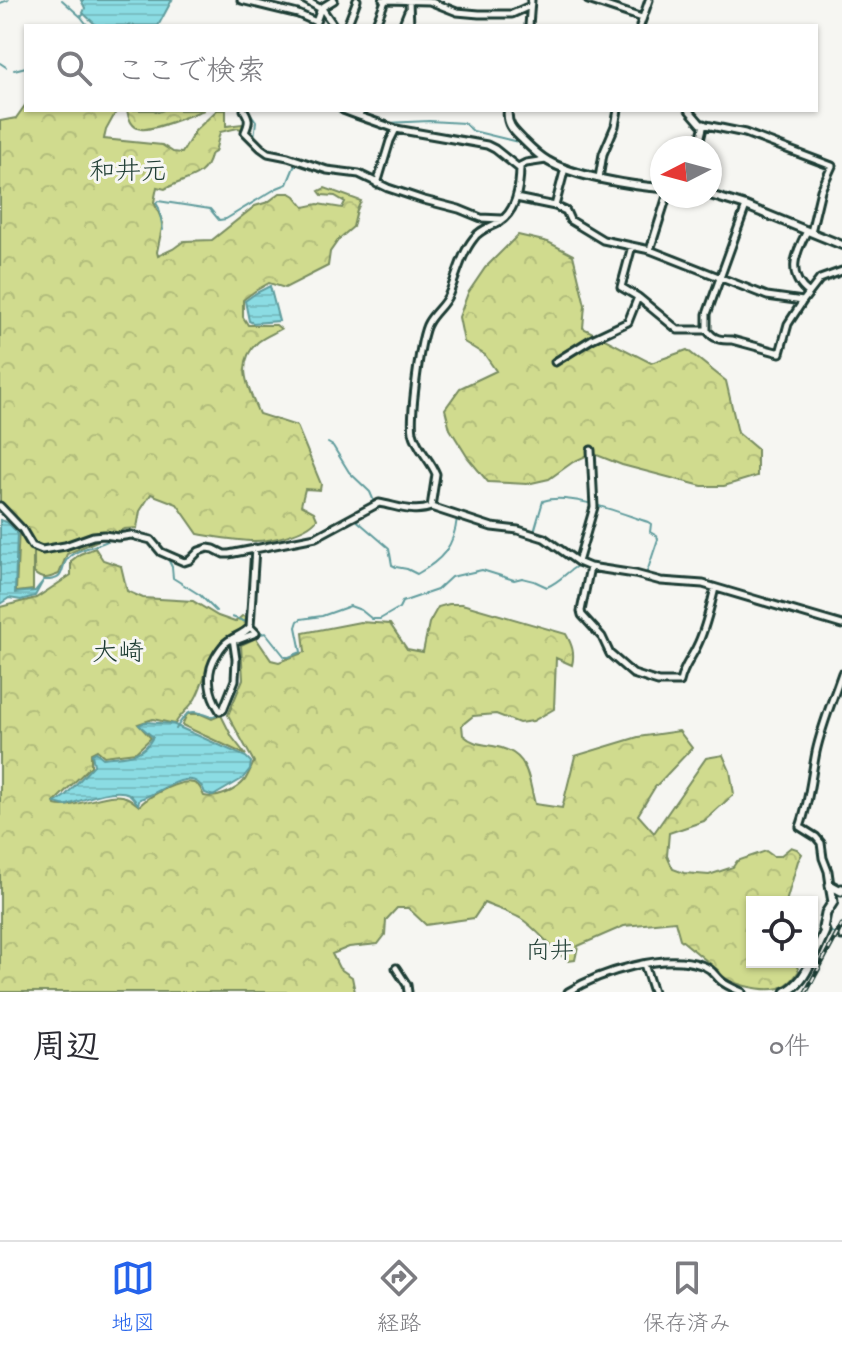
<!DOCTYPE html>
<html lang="ja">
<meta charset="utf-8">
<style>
:root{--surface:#fff;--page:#f7f7f7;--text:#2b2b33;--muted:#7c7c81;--line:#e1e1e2;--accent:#2563eb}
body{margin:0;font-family:"Gochi Hand","Klee One",sans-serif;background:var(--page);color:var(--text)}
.controls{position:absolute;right:24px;bottom:24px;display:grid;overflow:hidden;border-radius:0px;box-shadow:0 2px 6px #0004}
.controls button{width:72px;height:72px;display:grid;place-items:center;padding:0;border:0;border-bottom:2px solid var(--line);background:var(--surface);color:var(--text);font:40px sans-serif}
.compass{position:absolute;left:650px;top:136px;width:72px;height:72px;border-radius:50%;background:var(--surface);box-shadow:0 2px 6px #0004;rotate:264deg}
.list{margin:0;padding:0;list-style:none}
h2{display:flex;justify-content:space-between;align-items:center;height:104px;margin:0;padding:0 32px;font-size:34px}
h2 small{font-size:26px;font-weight:400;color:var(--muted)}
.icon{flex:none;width:44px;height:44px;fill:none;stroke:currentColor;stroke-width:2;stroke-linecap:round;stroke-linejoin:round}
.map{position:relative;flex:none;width:842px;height:992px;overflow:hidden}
.search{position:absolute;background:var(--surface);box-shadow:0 2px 6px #0004;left:24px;right:24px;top:24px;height:88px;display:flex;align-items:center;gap:20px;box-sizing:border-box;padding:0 28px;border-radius:0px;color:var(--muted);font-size:30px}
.sheet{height:248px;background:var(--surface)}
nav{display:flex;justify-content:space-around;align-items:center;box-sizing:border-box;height:112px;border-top:2px solid var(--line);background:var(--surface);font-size:22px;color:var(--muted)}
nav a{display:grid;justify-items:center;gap:4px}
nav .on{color:var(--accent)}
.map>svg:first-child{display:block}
.green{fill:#d0db8e;stroke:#788c61;stroke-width:2}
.forest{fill:url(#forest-crowns);stroke:#788c61;stroke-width:2}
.water{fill:url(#water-rules);stroke:#609c9d;stroke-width:2}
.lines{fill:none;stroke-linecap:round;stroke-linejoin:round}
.stream{stroke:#609c9d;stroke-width:2}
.minor-casing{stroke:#1f3d34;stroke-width:11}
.tertiary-casing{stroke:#1f3d34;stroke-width:12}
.secondary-casing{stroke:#1f3d34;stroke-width:13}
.minor{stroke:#f6f6f2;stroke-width:5}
.tertiary{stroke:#f6f6f2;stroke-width:6}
.secondary{stroke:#f6f6f2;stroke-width:7}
.rail-casing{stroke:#1f3d34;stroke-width:5}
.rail{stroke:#f6f6f2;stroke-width:2;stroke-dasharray:6;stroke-linecap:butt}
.labels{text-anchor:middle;stroke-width:6;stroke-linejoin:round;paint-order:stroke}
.neighbourhood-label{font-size:24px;fill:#1f3d34;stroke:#f6f6f2}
.quarter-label{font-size:26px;fill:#1f3d34;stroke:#f6f6f2}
</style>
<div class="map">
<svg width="842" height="992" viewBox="0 0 842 992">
<defs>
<pattern id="forest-crowns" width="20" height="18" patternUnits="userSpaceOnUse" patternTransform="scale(2)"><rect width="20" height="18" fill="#d0db8e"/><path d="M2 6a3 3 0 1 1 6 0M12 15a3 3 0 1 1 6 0" fill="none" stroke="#b2bd7b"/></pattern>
<pattern id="water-rules" width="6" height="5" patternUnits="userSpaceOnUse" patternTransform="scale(2)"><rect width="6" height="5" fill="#8bdce3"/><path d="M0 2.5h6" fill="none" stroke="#78bec3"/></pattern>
</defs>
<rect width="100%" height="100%" fill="#f6f6f2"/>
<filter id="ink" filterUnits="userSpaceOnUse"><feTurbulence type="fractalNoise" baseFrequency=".0125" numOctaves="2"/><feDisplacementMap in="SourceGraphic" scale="16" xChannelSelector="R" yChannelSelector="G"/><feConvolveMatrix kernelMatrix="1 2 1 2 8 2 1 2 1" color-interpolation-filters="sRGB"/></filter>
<g filter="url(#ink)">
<path class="green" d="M19 527 33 549V590L16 592Z
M187 714H201L212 719 221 715 232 737 246 755 182 725Z"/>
<path class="forest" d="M26 104V110H117L106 130 104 139 162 145 173 152 182 153 195 131 217 110H226V126L242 124 243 126 241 129 238 128 220 132 215 152 210 155C206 179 184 178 165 189L157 187 154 202 163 223 157 252 158 256 173 249 184 241 212 240 255 206 268 202 280 193H290L295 196 304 207 318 204 342 208 345 202 335 196 322 195 319 191 325 188 361 201 357 210 353 227 339 239 330 252 328 266 285 288 269 283 255 291 243 300V317L248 325H276L281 329C274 333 264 337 258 342 234 363 249 390 259 414L297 426 321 484 320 490 305 489 301 505 314 512 317 519C307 533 268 542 251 541 233 540 216 537 198 534L177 504 151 494 140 511 137 528 124 529 67 554 59 574C49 578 42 581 34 573V545L19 521 0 503V121L16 118Z
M127 110H154L158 112 164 110H204C190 115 154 131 141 129 132 128 128 118 127 110Z
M518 235 548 242 573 255 585 305 583 328 651 363 687 350 726 381 738 433 757 449V476L724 486H702L622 465 592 453 573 462 549 479 527 484 488 482 468 458 450 429 445 409 460 388 496 371 485 355 464 342 459 317 468 293 485 268Z
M95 548 103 560 121 566 127 591 143 598 193 601 218 616 235 622 242 616 249 617 247 629C240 633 231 636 224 641 208 654 205 682 195 699 189 709 180 714 175 724L153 719 138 724 151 738 136 752 104 756 97 750 91 753V766L54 802 55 805C74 811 109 788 128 798 132 800 135 803 139 806 149 796 184 775 198 785 201 788 202 792 204 796 217 799 236 791 245 780 248 775 251 768 254 762L228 715 243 679 241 645 256 638 271 660 279 662 305 652 303 633 360 622 390 624 407 649 423 652 429 623 438 607 449 604H462L566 634C572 645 575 653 572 665L556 658 554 709 533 721 519 723 496 714 473 716 462 725 463 735C473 744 481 744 493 746 529 752 527 774 535 804L562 808 575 756 638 737 679 731 692 748 655 787 638 815 654 833 706 758 723 755 730 771 734 794 704 821 669 833 667 856 673 869 684 873 709 875 733 867 737 861 766 851 773 856H780L791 847 797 849 802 854 798 861 786 902H752V962H795L799 971C794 978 789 985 780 988 764 992 726 985 719 971L680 939 675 921 624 926 578 946 575 960 568 961C550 948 538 929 520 918 509 912 495 908 484 903L474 918 426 925 408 908H397L386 920 385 935 378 944 349 947 332 954 339 968 352 977 355 992H0V607L36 598 71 575V561L80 554Z"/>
<path class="water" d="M81 0H172L158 26H97L83 13 85 8Z
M270 286 279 321 253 323 249 321 245 301 256 293Z
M0 520 7 522 17 532 15 593 35 591 43 581 35 596 21 600 9 598 0 604Z
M145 722 173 724 181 728 246 757 251 762 250 769 242 779 213 796 205 793C193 762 158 795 140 799L138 804C135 801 133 797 129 794 114 786 80 801 65 806L55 803 65 796 94 765 92 754 96 752 103 758C124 755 141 759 153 737L139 725Z"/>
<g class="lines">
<path class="stream" d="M62 0 81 17
M0 3 8 0
M84 14 81 17 88 26
M0 63 6 67
M14 70 26 67
M248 110 256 121 254 138
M351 110 369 117
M386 123 429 121 464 123 473 131 518 142 537 159
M558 162 614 178 662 184
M719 195 760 207 842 241
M506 212 515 193
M163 230 159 208 156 203 158 201 210 209 219 220 226 219 277 188 287 184 294 167 300 163
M328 443 333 446 349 472 370 492 373 499 372 506
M354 518 389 548 392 565 396 567 407 569 417 574C442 560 454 547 457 518H459
M508 526 519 528
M525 529 534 532 543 501C570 492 620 513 648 522L651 524 650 532 657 536 658 539 647 572V575
M167 557 172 567 173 578 200 595 216 611
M656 577 701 581
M43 580C70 581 57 567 70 556 82 546 102 547 114 537
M734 591 842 621
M232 617 249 623
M253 626 262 633
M255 635 266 633 285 657H289L301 652 296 627 298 621 301 619 322 616 350 606 361 610 372 619H380L399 608 402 602 437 590 451 577 482 570 514 580 522 578 534 581 547 587C561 581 565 573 577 566L621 576H629
M238 641V667
M176 729C187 709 191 709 212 717L227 709 237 688 238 673
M829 931 841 937"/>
<defs>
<path id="minor" d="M241 0 298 14 316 22 321 8 334 0
M305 0 323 10 334 26
M383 0 429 1 457 12 479 14H512L530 6
M588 0 642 18
M409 1 410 26
M347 26 357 0
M375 26 385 1
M402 26 408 11
M529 26 531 0
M640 26 649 0
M244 110C250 119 249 123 245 132L261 148 268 153 288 157 327 170 359 174 388 188 424 200 459 209 481 218 502 219
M343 110 359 116 361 110
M689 110 701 124 745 133 832 166 821 190 811 232
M359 116 396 129 390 141 377 184
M396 129 487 145 495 149 520 169
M698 148 704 124
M599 178 603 154 615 126 618 110
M516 198 555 206 566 211 570 220 603 240 650 250 767 296 803 301
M555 206 565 168
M746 206 707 314V330C714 340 721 340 732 340L780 353 788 324 803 301 820 279 842 271
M807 231C796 252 785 275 809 293
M650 250 667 196
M638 297 678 330H707
M555 362 592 339 628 322 638 297 621 287 632 246
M0 506 22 529 32 546 42 550 65 546 93 536 104 535 118 537 131 535 151 540 161 552 184 562 190 560 199 551 208 548 214 549 224 554H229L316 537 379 503C397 506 414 514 431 507L492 527 518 530 544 538 578 562 590 567 635 574 661 581 703 584 842 625
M431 507 436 474C430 459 417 449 413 432 410 417 420 336 428 323 434 312 444 306 449 294 457 275 461 254 474 238 480 229 491 227 499 222 517 211 520 185 520 166L526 163 546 160
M578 562 594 507 591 450
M590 567 581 611 582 615 602 637 610 654 633 674 658 682H680C683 667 691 659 697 646 706 628 710 607 715 588
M233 638 236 659 235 680 223 710 220 711C209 694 205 674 216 656 219 651 222 645 228 641 235 636 244 634 250 627L255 548
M238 640 256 633 250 627
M830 885 828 871 823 858 821 843 816 837 800 827C809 803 811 778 816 752 822 725 833 699 842 673
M842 933V936
M644 964 653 992
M396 968 407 985 408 992
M568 992C600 972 664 952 701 965 711 968 713 973 720 980 725 985 735 989 742 992"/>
<path id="tertiary" d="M508 110C506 125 514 131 524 141 531 148 539 156 548 161 573 176 632 186 662 188
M710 195 746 206 842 245"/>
<path id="secondary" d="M830 885 841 891 842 889
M812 960 825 931 823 928 826 913 833 902 830 885
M786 992C799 985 805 975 811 962"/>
</defs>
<use href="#minor" class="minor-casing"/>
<use href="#tertiary" class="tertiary-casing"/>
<use href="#secondary" class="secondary-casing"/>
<use href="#minor" class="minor"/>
<use href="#tertiary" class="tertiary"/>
<use href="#secondary" class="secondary"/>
<defs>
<path id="rail" d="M806 992 842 925"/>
</defs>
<use href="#rail" class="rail-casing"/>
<use href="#rail" class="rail"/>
</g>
</g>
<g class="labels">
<g class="neighbourhood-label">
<text x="550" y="958">向井</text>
</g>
<g class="quarter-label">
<text x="128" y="179">和井元</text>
<text x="118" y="660">大崎</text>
</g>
</g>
</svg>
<div class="controls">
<button><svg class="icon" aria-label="locate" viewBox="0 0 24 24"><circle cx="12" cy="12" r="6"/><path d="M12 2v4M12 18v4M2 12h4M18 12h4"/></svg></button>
</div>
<svg class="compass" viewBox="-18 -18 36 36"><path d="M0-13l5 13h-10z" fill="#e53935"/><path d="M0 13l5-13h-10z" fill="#7c7c81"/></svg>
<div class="search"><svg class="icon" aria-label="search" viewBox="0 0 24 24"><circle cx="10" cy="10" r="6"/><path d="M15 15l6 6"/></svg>ここで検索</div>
</div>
<section class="sheet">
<h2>周辺<small>0件</small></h2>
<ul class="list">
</ul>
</section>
<nav>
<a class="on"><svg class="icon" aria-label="map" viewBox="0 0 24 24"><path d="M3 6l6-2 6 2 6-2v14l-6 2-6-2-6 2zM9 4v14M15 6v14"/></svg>地図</a>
<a><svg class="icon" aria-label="directions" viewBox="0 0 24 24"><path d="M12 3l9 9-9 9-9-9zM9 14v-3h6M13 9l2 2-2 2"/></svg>経路</a>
<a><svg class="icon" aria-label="saved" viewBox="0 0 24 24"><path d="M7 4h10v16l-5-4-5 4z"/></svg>保存済み</a>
</nav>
